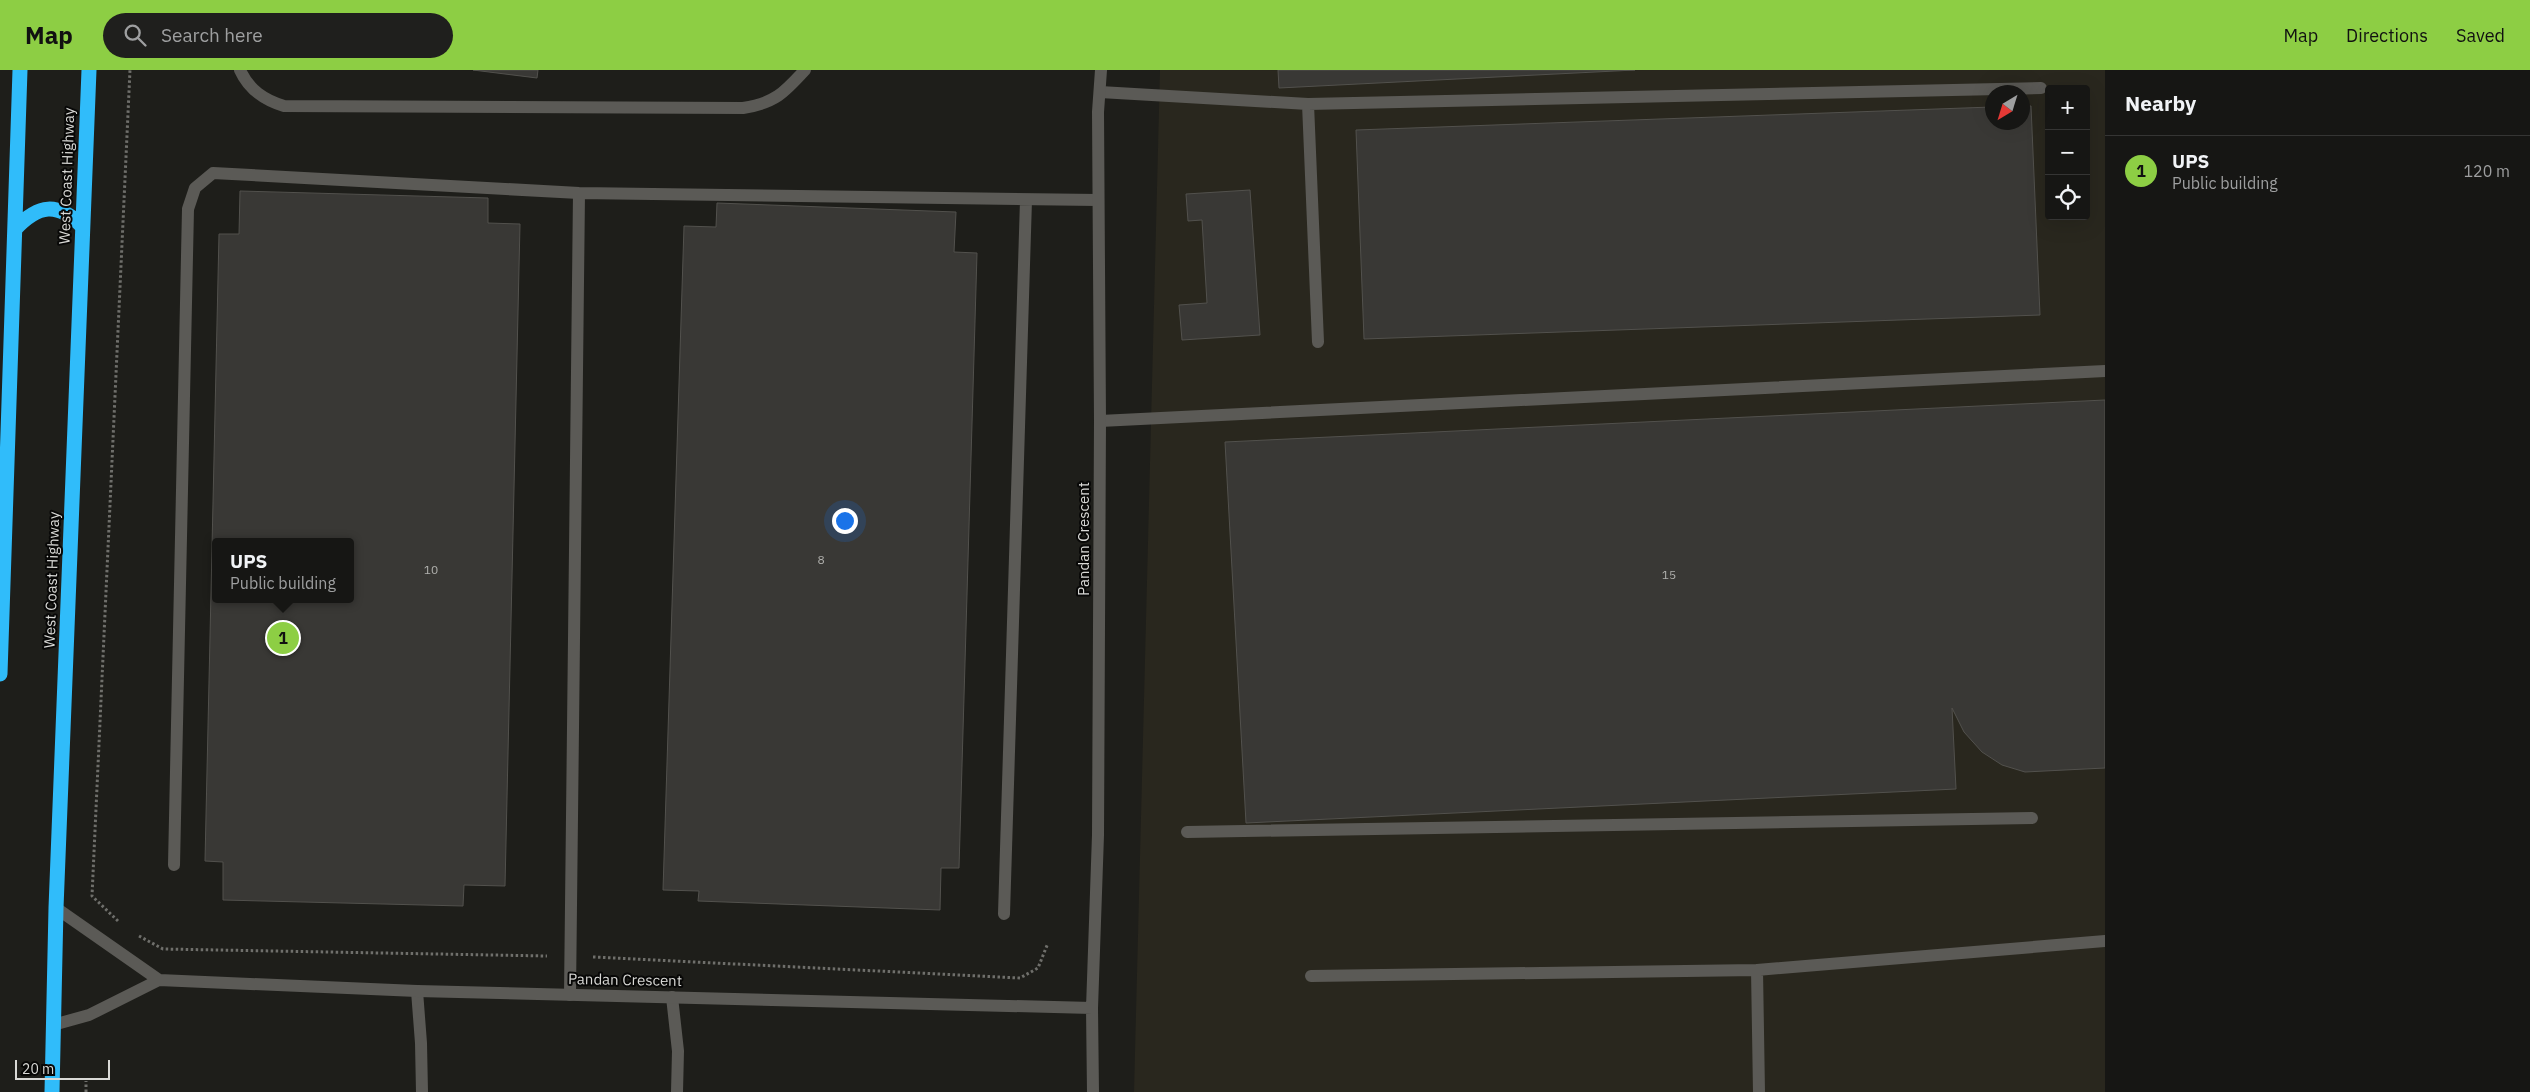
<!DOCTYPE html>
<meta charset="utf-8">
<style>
:root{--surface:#161614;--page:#1f1f1d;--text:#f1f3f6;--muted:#9e9fa0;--line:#353534;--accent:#8dce44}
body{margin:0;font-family:"IBM Plex Sans",sans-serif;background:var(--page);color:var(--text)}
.controls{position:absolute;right:15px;top:15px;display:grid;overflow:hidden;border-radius:5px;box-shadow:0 5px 20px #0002}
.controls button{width:45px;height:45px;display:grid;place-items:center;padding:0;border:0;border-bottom:1px solid var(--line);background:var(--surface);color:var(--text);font:25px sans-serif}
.compass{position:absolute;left:1985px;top:15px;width:45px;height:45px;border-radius:50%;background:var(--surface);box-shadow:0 5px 20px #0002;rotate:218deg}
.scale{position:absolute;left:15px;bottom:12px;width:95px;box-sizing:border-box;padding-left:5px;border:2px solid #d9d9d6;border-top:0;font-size:14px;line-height:18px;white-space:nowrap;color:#d9d9d6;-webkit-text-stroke:4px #080807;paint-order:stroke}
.you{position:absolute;left:844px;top:450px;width:18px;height:18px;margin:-12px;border:4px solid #fff;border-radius:50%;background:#1a73e8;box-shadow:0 0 0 8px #1a73e833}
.badge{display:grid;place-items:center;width:32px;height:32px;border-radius:50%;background:var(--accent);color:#111;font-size:16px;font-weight:700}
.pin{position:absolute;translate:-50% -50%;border:2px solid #fff;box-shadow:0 1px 5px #0006}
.popup{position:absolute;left:212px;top:468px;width:142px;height:65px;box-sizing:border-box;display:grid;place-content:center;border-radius:5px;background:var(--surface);filter:drop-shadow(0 1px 4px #0005);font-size:16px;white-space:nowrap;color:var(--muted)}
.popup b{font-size:19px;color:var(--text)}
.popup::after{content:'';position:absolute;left:50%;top:100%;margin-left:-10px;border:10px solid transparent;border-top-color:var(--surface)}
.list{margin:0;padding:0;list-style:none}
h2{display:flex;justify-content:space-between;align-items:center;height:65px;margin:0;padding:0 20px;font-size:21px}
h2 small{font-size:16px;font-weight:400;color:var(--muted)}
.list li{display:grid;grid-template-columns:32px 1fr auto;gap:15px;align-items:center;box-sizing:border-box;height:70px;padding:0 20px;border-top:1px solid var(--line)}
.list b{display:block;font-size:19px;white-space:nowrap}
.list p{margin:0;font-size:16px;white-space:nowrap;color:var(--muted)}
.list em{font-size:16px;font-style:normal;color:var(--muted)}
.icon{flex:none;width:28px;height:28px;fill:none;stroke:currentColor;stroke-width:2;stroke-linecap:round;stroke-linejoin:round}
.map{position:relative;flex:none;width:2105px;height:1022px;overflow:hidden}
header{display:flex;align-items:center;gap:30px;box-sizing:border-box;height:70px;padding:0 25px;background:var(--accent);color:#111}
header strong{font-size:24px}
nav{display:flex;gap:28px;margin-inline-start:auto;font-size:18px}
.search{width:350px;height:45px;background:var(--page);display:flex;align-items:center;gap:12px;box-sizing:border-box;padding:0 18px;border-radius:28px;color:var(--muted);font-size:19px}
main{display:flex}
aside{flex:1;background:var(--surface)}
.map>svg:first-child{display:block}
.built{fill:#29271e;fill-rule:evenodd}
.building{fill:#393835;stroke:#52514d;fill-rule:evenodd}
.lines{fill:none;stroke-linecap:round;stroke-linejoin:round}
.path{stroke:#6f6f6b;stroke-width:3;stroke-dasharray:2.5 2.5;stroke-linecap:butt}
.lane{stroke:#5b5a56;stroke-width:12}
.street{stroke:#5b5a56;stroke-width:12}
.highway{stroke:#30bcfa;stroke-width:15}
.labels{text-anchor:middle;stroke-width:4;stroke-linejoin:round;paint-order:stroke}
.number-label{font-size:12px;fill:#b1b1ae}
.street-label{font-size:15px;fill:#d9d9d6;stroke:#080807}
</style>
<header>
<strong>Map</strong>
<div class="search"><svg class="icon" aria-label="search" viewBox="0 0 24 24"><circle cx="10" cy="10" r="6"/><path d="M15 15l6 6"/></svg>Search here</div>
<nav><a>Map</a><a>Directions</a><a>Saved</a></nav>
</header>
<main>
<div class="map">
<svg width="2105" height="1022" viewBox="0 0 2105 1022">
<rect width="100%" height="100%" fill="#1e1e1a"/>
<path class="built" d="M1160 0H2105V1022H1134ZM2049 19H2086V146H2049ZM1992 22H2022V52H1992Z"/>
<path class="building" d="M473 0H538L537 8Z
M1278 0H1635L1279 18Z
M2022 36H2031L2040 245 1364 269 1356 60 1992 37V52H2022Z
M1250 120 1260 265 1182 270 1179 235 1207 233 1202 150 1188 151 1186 124Z
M240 121 488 128V153L520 154 505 816 464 815 463 836 223 830V792L205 791 219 164H239ZM216 472H350V529H216Z
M717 133 956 142 954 182 977 183 959 798H941L940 840 698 831 699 821 663 820 684 156 716 157Z
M2105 330V698L2025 702 2002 695 1982 682 1964 662 1952 638 1956 719 1246 753 1225 372Z"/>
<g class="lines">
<path class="path" d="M118 851 92 826 130 0
M139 866 163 879 547 886
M593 887 1020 908 1038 898 1048 873
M86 1022V1011"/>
<path class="lane" d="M240 0C249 20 264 30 284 36L743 38C775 33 784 23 805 0
M1100 22 1308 34 2041 18
M1308 34 1318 272
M1100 351 2105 301
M1187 762 2032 748
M174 795 188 139 195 118 213 103 579 123 1098 130
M1004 844 1026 130
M1311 906 1757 900
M417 921 421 973 422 1022
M570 925 579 123
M672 927 678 981 677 1022
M1759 1022 1757 900 2105 871"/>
<path class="street" d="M56 838 159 910
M53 955 89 945 159 910 417 921 1092 938
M1093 1022 1092 938 1098 765 1100 351 1098 42 1101 0"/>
<path class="highway" d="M15 159C39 134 57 132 82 156
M0 604 20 0
M52 1022 56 838 89 0"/>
</g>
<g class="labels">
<g class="number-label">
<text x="821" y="494">8</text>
<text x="431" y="504">10</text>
<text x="1669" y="509">15</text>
</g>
<g class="street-label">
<text transform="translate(67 106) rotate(-88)" y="5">West Coast Highway</text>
<text transform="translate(1084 469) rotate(-90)" y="5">Pandan Crescent</text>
<text transform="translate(52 510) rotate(-88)" y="5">West Coast Highway</text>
<text transform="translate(625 910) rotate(1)" y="5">Pandan Crescent</text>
</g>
</g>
</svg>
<div class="controls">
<button>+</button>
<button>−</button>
<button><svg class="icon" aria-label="locate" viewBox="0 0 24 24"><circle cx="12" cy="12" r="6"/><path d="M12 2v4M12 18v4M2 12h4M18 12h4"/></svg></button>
</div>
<svg class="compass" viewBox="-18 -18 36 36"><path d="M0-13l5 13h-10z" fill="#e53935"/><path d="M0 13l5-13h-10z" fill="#9e9fa0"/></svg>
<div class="scale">20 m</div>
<div class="you"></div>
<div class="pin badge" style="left:283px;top:568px">1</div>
<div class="popup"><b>UPS</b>Public building</div>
</div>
<aside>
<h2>Nearby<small></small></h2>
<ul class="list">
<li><span class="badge">1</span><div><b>UPS</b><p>Public building</p></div><em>120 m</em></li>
</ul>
</aside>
</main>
